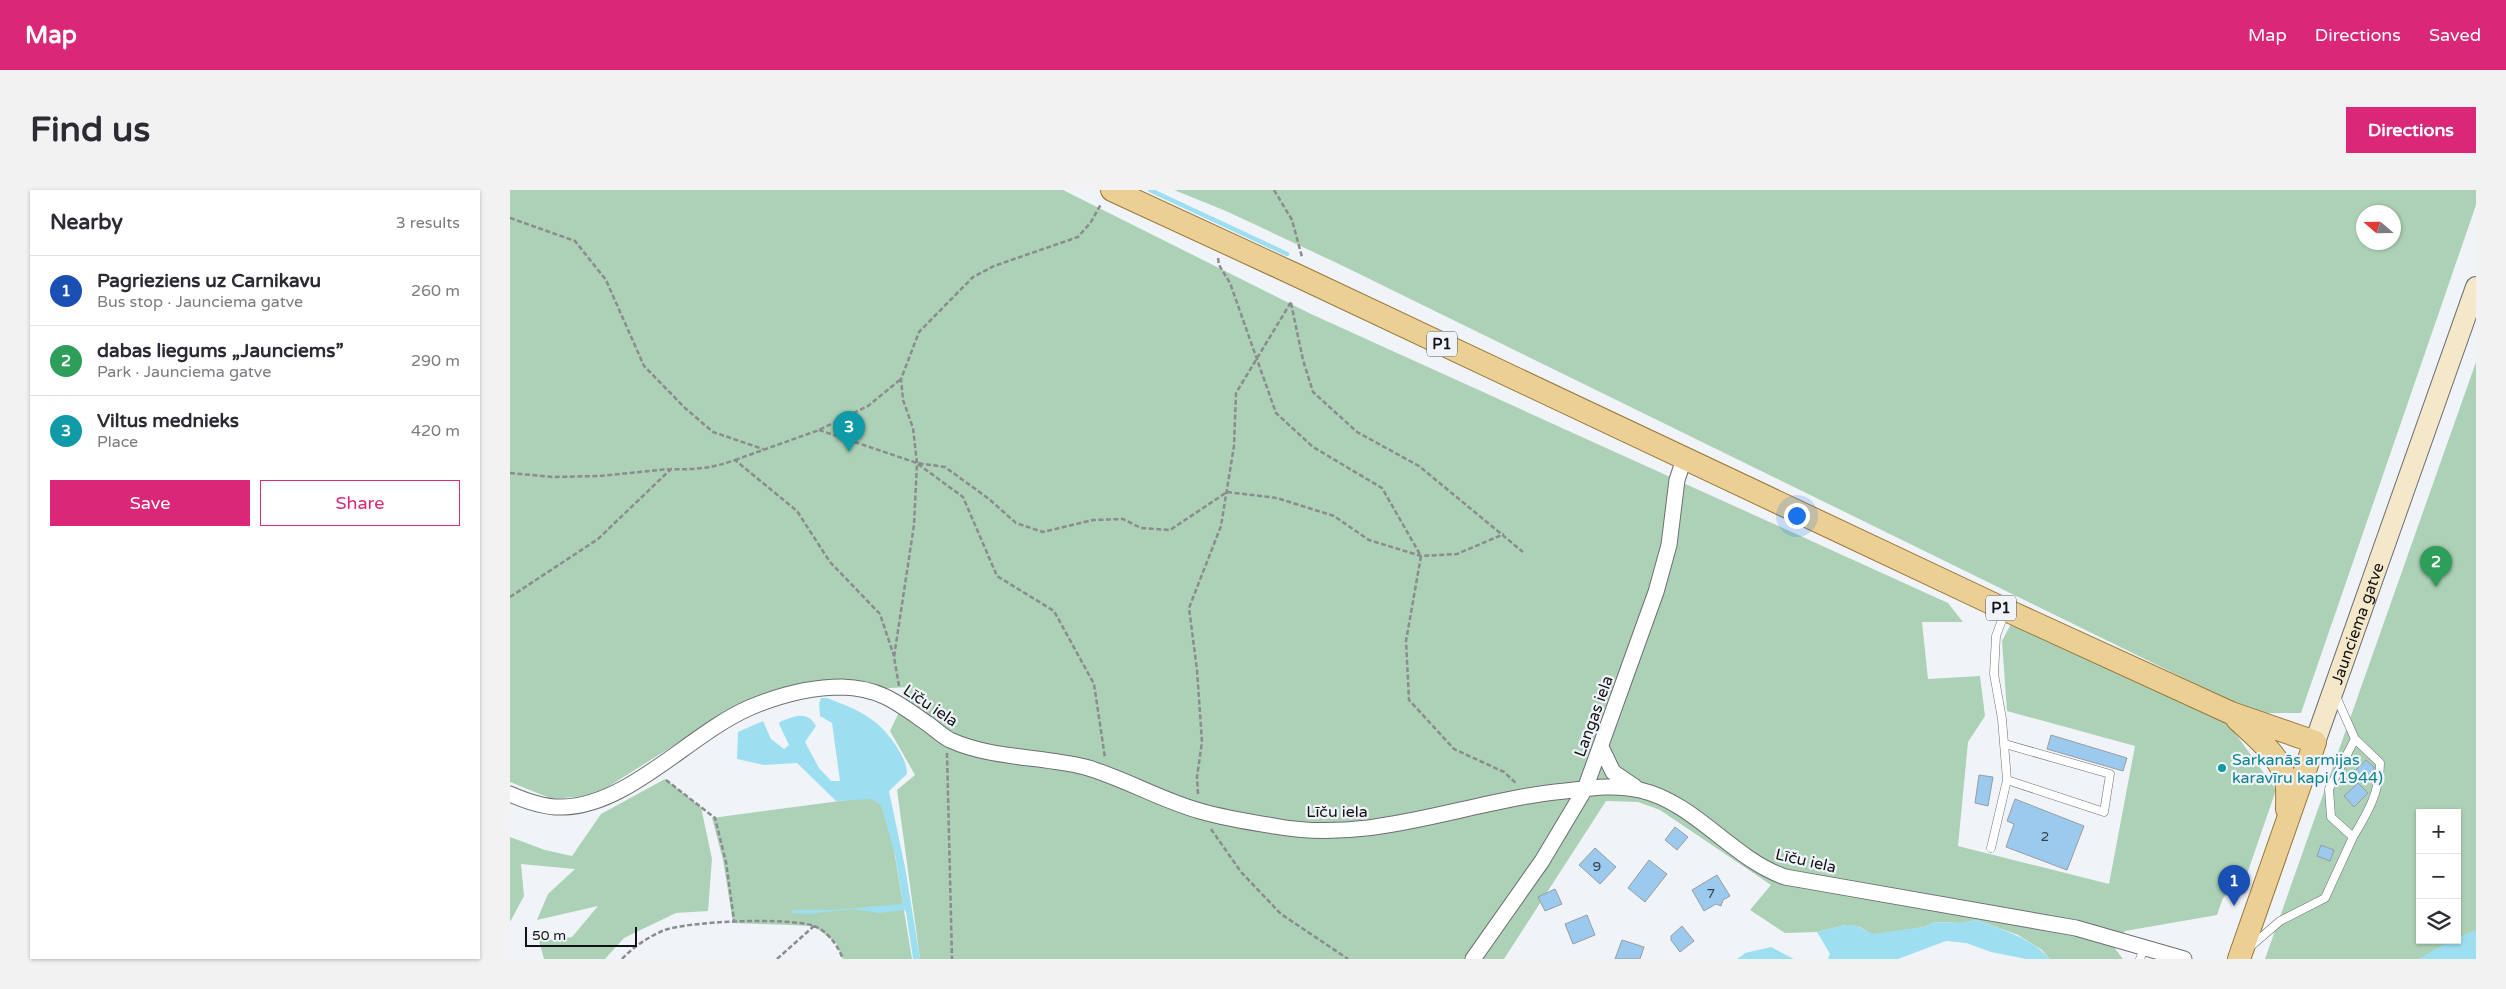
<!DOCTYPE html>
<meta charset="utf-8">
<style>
:root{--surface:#fff;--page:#f2f2f3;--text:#2b2b33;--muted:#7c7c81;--line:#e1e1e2;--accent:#db2777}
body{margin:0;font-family:"Varela Round",sans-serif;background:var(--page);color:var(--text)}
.controls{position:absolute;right:15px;bottom:15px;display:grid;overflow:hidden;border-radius:0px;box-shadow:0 1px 4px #0004}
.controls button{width:45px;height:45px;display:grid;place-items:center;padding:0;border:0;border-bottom:1px solid var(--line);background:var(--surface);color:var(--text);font:25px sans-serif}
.compass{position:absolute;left:1846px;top:15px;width:45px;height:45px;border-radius:50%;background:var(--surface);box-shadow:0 1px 4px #0004;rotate:290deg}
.scale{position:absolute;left:15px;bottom:12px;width:112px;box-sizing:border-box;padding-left:5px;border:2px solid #121314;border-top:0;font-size:14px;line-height:18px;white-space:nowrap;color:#121314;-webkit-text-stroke:4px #f0f4f8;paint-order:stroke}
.you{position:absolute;left:1286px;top:325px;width:18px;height:18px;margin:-12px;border:4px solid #fff;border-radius:50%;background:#1a73e8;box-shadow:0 0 0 8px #1a73e833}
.badge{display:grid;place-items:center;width:32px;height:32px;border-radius:50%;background:var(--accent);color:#fff;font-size:16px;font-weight:700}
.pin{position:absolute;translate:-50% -41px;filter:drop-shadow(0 1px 2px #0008)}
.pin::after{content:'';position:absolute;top:26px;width:18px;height:15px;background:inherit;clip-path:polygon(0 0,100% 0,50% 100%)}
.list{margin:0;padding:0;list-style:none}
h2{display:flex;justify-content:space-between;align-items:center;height:65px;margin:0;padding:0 20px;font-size:21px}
h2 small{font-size:16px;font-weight:400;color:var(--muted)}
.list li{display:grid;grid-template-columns:32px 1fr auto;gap:15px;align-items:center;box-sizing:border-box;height:70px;padding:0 20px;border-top:1px solid var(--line)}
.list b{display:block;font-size:19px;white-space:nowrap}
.list p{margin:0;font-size:16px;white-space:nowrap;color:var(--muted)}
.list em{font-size:16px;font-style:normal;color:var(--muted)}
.actions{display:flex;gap:10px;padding:15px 20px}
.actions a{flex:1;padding:11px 0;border:1px solid var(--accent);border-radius:0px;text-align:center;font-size:18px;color:var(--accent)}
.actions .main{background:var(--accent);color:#fff}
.icon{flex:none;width:28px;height:28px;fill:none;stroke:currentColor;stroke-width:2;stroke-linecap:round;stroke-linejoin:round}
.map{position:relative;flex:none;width:1966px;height:769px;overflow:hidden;border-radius:0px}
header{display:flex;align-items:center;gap:30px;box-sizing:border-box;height:70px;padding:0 25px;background:var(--accent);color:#fff}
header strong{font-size:24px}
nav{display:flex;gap:28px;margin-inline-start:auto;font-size:18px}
.intro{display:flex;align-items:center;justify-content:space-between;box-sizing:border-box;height:120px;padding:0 30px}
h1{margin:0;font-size:35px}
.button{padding:12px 22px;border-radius:0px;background:var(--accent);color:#fff;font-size:18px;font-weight:700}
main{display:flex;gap:30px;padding:0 30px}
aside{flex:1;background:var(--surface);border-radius:0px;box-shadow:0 1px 4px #0004}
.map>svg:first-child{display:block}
.green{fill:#add1b6;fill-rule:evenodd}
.water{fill:#9ddff1}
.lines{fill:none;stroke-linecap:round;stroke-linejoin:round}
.stream{stroke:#9ddff1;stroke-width:4.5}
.building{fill:#9bcaee;stroke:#999da0}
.service-casing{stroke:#6c6f72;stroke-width:9}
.minor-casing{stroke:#6c6f72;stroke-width:17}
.secondary-casing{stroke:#6c6f72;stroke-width:22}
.primary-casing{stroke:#977838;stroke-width:24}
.path{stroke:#8a8c8f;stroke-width:2.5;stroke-dasharray:5 2.5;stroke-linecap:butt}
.service{stroke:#fff;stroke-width:8}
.minor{stroke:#fff;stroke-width:15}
.secondary{stroke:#f5e7c9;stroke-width:20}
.primary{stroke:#eccf94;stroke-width:22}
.culture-dot{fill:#0f9aa8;stroke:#f0f4f8;stroke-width:2}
.labels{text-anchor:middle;stroke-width:4.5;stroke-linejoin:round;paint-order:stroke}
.number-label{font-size:14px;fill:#34414a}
.shield{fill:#f0f4f8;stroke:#555658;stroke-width:1}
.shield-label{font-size:15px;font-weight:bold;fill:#121314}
.street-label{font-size:16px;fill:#121314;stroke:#f0f4f8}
.culture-label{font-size:16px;fill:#0d838f;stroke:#f0f4f8;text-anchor:start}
</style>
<header>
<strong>Map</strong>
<nav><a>Map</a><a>Directions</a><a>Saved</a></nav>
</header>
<div class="intro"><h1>Find us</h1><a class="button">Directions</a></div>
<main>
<aside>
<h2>Nearby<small>3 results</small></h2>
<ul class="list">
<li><span class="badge" style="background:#1a4fb4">1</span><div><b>Pagrieziens uz Carnikavu</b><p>Bus stop · Jaunciema gatve</p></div><em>260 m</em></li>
<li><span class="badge" style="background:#2e9e5b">2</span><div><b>dabas liegums „Jaunciems”</b><p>Park · Jaunciema gatve</p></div><em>290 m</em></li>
<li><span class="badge" style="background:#0f9aa8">3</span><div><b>Viltus mednieks</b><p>Place</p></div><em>420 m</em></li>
</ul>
<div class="actions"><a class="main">Save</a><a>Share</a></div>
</aside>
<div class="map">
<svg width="1966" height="769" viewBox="0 0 1966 769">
<rect width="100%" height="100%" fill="#f0f4f8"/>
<path class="green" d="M0 0H553L801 124 1438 413 1453 432H1412L1418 489 1470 486 1475 526 1458 552 1448 656 1599 694 1625 556 1497 521 1492 451 1501 434 1718 533 1766 600 1737 684 1713 708 1707 725 1615 741 1603 756 1613 769H1540L1532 760 1508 745 1467 730 1451 733 1425 732 1414 737 1362 745 1350 737 1336 735 1307 742 1275 743 1240 720 1261 695 1150 620 1128 612 1096 611 994 769H410L387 600 405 585 380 541 401 497 255 504 212 525 85 605 42 609 0 592Z
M664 0H1966V15L1791 523H1745L831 75 716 21ZM1854 22H1884V52H1854Z
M1966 172V769H1755ZM1910 623H1947V750H1910Z
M155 589 191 617 202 669 198 721 166 723 114 748 95 769H34L29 751 62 747 88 716 27 730 38 704 65 679 11 674 14 706 0 732V647L35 660 62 666 91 624Z
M375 605 402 769H333L326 753 304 736 223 733 213 670 202 628Z"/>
<path class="water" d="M311 508H317C349 520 370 529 388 559 393 568 397 574 397 584L379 601 395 677 410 769H403L396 722 394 720 369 723 342 719 299 724 282 723 283 720H321L393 714 385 664 371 615 361 609 326 611 287 573 254 575 227 569 228 542 253 531 261 549 274 559 279 555 269 534 270 532C283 526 298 520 306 536L295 552 309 578 321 591H330L322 533 310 526 309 514Z
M1467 730C1493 740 1521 748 1540 769H1516L1481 762 1456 753 1436 751 1388 769H1318L1320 764 1307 742 1336 735H1345L1362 744 1414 737 1425 732 1451 733Z
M1966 740V769H1909L1939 751 1947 750V748Z
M1261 757 1284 769H1227L1235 763Z"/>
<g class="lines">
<path class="stream" d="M640 0 777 64"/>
</g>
<path class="building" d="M1541 545 1617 568 1613 581 1537 559Z
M1856 570 1864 577V581L1852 593 1842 584Z
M1469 585 1483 587 1478 616 1465 613Z
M1848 593 1858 603 1844 617 1834 606Z
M1505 609 1574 636 1557 680 1496 657 1504 634 1497 631Z
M1165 637 1178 647 1167 660 1155 650Z
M1811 655 1824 660 1820 671 1807 666Z
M1085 658 1106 677 1090 694 1069 675Z
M1139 670 1157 684 1135 712 1118 698Z
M1207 685 1220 706 1213 710 1211 716 1206 714 1194 721 1182 700Z
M1045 699 1052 714 1035 721 1028 707Z
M1077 725 1085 745 1063 754 1055 734Z
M1172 736 1184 751 1170 762 1161 750V746Z
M1112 750 1134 757 1130 769H1105Z"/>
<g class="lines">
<defs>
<path id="service" d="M1495 554 1600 584 1594 622 1497 590 1492 529 1484 484 1486 446 1495 422
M1843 647C1857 624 1870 602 1870 573L1845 549
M1481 658 1497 590
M1741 756 1770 731 1815 708 1843 647 1821 627 1819 599 1845 549 1825 504
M1630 769 1635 756"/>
<path id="minor" d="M1091 557 1103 582 1125 597
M0 604C16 611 35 618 53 617 118 616 181 543 239 518 267 506 301 497 332 497 370 498 388 513 418 534 425 539 432 546 440 550 482 569 531 566 575 577 614 588 650 610 690 621 714 628 739 632 764 636 864 655 957 610 1055 601 1080 598 1104 594 1130 600 1186 613 1221 668 1275 687L1566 738 1674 769
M963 769 1032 671 1075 599 1146 402 1159 355 1167 290 1174 269"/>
<g id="secondary">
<path id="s1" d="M1805 552 1966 97"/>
</g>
<path id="primary" d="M602 0 786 85 1496 420 1721 523 1805 552 1729 769
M1727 529C1746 547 1770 565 1776 591 1778 600 1777 611 1777 619"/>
</defs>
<use href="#service" class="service-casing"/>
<use href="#minor" class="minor-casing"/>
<use href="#secondary" class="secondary-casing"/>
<use href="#primary" class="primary-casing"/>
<path class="path" d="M764 0 782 30 792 67
M0 28 65 51 96 90 134 176 175 218 203 242 253 259
M708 68 709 75 720 93 766 223 803 257 872 298 911 366 896 451 899 510 944 559 994 582 1007 594
M781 113 793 170 803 202 847 242 909 276 1013 362
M309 240 407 273 435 277 479 309 506 333 533 342 583 330 613 329 631 338 660 340 717 302 767 308 824 326 859 350 911 366 947 364 994 344
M225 270 309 240 358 216 391 189
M408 274 453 307 487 386 544 421 584 494 595 568
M0 283 43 287 89 286 159 279
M0 407 88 349 161 279C184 280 203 278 225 270L287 321 320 372 370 424 384 466
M389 496 384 467 404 335 407 273 403 238 393 210 391 189 409 142 463 87 484 76 568 47 581 32 591 14
M437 563 442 769
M156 590 205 628 216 672 224 730
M688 604 687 587 692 552 687 480 679 418 711 336 724 256 726 203 781 112
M701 639 731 682 771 724 838 769
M112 769C123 757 137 748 152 741 175 731 280 727 304 736 318 741 328 756 333 769
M267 769 304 736"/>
<use href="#service" class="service"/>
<use href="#minor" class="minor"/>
<use href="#secondary" class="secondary"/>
<use href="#primary" class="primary"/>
</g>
<circle class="culture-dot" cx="1712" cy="578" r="5"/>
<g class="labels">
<g class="number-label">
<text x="1535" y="651">2</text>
<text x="1087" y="681">9</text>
<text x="1201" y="708">7</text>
</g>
<g class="shield">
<rect x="917" y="141.5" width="30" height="25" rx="4"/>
<rect x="1476" y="405.5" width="30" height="25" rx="4"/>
</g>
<g class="shield-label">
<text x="932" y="159">P1</text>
<text x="1491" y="423">P1</text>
</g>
<g class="street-label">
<text dy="6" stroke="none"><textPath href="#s1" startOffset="126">Jaunciema gatve</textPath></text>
<text transform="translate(421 515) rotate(34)" y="6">Līču iela</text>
<text transform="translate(1083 526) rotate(-70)" y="6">Langas iela</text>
<text x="827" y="627">Līču iela</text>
<text transform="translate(1296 670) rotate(13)" y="6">Līču iela</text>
</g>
<g class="culture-label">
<text x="1722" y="575">Sarkanās armijas<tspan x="1722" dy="18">karavīru kapi (1944)</tspan></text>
</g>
</g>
</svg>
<div class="controls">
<button>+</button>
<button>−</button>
<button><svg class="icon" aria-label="layers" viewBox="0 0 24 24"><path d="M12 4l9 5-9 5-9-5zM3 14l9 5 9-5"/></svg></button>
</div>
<svg class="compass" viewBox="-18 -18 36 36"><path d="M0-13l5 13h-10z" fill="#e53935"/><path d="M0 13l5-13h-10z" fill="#7c7c81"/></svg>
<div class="scale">50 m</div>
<div class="you"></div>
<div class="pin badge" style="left:1724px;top:716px;background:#1a4fb4">1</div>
<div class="pin badge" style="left:1926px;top:397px;background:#2e9e5b">2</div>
<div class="pin badge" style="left:339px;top:262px;background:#0f9aa8">3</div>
</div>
</main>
